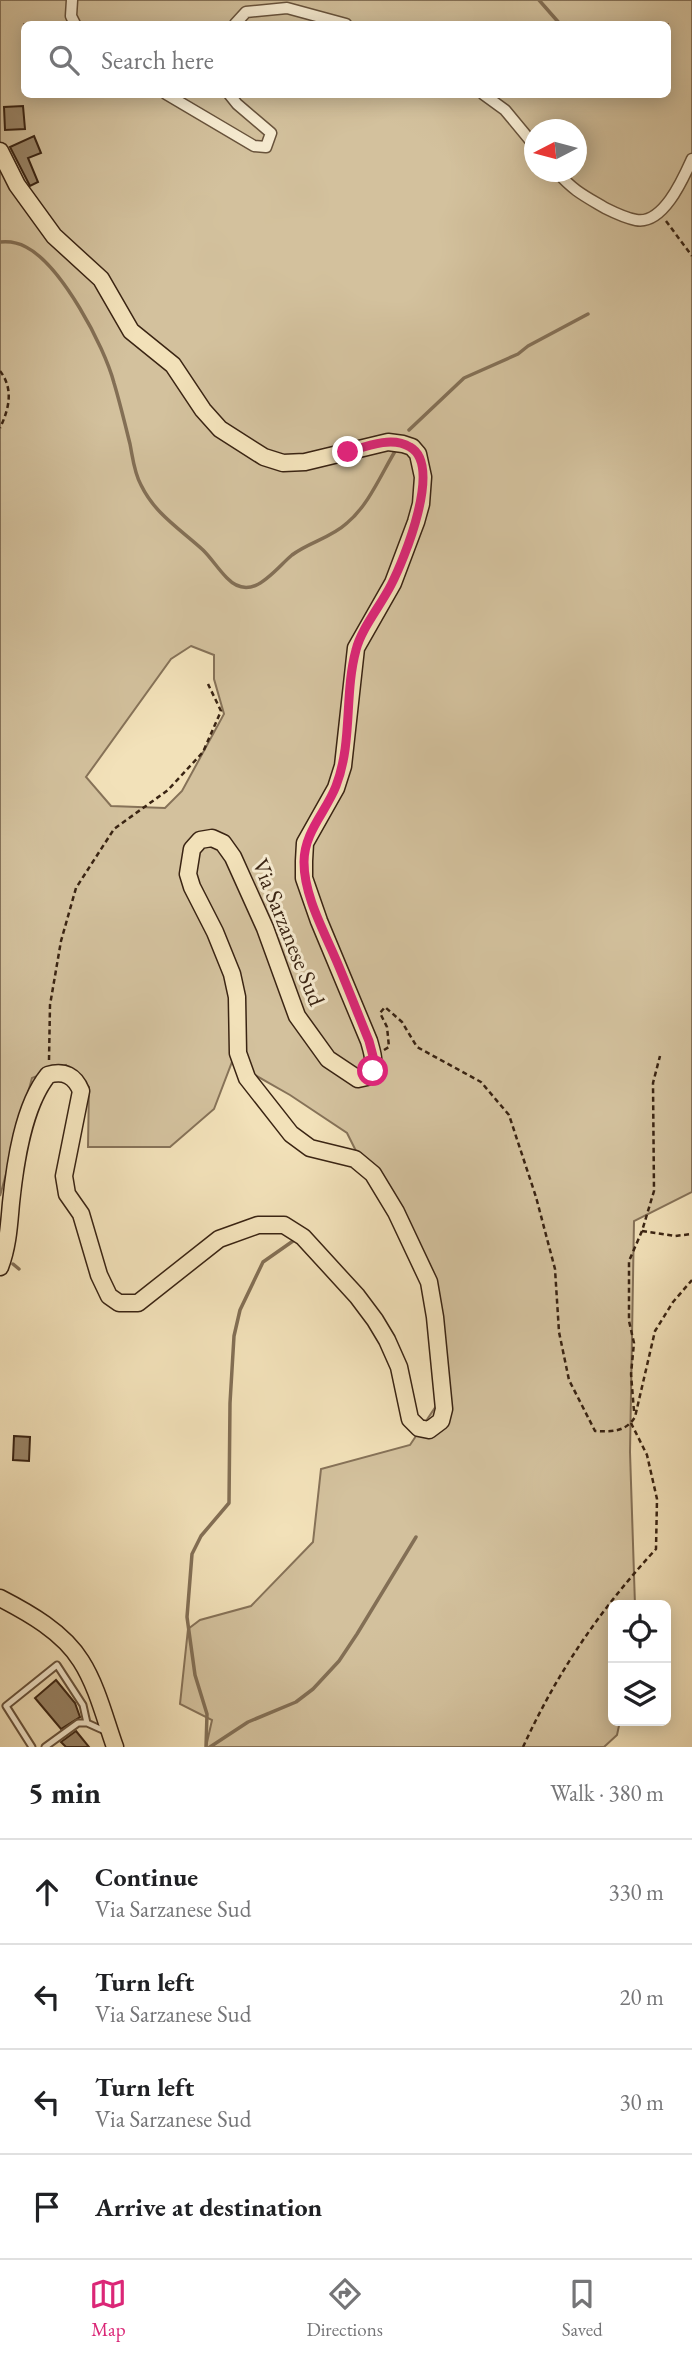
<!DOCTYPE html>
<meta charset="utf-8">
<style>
:root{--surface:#fff;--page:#f6f6f6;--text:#202124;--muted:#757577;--line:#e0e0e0;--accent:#db2777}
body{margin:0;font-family:"EB Garamond",serif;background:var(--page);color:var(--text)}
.controls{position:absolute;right:21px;bottom:21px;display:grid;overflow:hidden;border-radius:10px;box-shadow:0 4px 18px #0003}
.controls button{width:63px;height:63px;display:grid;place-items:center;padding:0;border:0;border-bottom:2px solid var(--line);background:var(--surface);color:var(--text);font:35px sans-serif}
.compass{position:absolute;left:524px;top:119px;width:63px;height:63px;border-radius:50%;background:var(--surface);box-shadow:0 4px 18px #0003;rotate:264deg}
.stop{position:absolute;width:21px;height:21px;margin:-16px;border:5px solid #db2777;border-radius:50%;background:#fff}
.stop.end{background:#db2777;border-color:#fff;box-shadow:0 2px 7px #0008}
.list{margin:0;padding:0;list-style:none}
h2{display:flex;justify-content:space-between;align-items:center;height:91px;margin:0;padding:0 28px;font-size:30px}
h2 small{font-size:23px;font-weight:400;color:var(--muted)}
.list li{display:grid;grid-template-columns:46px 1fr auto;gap:21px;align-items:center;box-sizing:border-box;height:105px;padding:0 28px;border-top:2px solid var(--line)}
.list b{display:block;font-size:26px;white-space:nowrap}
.list p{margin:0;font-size:23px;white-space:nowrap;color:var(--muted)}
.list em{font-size:23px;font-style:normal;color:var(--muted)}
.icon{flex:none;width:38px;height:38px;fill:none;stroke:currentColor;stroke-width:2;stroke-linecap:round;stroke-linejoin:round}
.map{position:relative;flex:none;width:692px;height:1747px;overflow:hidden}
.search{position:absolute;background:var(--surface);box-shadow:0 4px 18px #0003;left:21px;right:21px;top:21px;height:77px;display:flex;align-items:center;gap:18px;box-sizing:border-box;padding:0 24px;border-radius:10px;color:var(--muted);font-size:26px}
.sheet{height:511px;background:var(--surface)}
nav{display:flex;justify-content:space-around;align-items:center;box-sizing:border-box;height:98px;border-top:2px solid var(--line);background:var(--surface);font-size:19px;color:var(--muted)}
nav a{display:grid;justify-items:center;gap:4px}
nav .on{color:var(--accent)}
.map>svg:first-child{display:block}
.green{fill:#d3c19d;stroke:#867258;stroke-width:2;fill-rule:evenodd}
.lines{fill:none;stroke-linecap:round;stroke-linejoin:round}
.stream{stroke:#836f55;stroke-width:3.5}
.building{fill:#9a8669;stroke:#3a2413;stroke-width:2}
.service-casing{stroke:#68533c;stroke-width:9}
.minor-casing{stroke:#68533c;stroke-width:13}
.primary-casing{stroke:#3a2413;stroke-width:19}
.path{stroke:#3a2413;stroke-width:2.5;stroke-dasharray:5 3.5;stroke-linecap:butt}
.service{stroke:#f7ecd2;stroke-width:5}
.minor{stroke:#f7ecd2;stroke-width:10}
.primary{stroke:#f2e1b9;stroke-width:16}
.route{stroke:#db2777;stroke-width:9}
.labels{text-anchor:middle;stroke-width:6;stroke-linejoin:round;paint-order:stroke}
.street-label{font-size:23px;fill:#3a2413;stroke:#f7ecd2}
</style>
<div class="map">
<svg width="692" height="1747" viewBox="0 0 692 1747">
<rect width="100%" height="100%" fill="#f2e1b9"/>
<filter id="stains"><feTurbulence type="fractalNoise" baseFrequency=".00286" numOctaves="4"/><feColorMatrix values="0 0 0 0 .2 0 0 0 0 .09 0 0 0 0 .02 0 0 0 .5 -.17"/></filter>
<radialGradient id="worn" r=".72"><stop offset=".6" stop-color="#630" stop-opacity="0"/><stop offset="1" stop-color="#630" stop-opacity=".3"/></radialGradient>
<path class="green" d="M0 0H692V1192L634 1221 630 1452 635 1605H613V1721H620L617 1735 604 1747H206L212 1720 180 1704 188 1629 200 1620 251 1606 313 1542 321 1469 410 1445 440 1400 429 1282 361 1161 347 1133 290 1095 232 1062 214 1109 170 1147H88L89 1087 66 1065 32 1078 0 1196ZM24 24H668V94H24ZM534 130H576V172H534ZM191 646 214 655V679L224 714 182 791 165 808 111 806 86 777 171 659Z"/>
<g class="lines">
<path class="stream" d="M539 0 560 24
M598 94 599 96
M0 242C9 241 17 242 26 247 61 265 104 345 114 383 120 403 125 424 130 444 133 459 134 472 141 485 155 514 180 529 203 550 212 559 218 569 227 578 252 604 274 570 292 555 309 542 331 538 347 523 369 505 382 472 397 448
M409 430 464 378 518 354 528 346 588 314
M13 1264 19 1269
M206 1747 207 1714 195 1675 187 1617 192 1554 201 1536 229 1503 230 1403 234 1336 240 1310 263 1262 293 1241
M210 1747 248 1722 296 1702 313 1689 339 1661 357 1634 416 1537"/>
</g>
<path class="building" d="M23 106 25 129 5 130 4 107Z
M34 136 41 153 28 158 38 182 30 186 10 147Z
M14 1436 30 1437 29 1461 13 1460Z
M56 1680 75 1703 80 1717 61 1729 35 1698Z
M76 1731 89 1747H66L61 1742Z"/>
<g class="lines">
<defs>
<path id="service" d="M32 1747 6 1706 57 1665 83 1705 87 1723 107 1732
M45 1747 78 1723H87"/>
<path id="minor" d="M72 0 71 16 75 24
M235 24 246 12 287 8 346 24
M166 94 254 146 266 147 271 133 237 104 229 94
M483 94 505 110 534 145
M557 172C574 191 583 195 605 208 615 213 625 218 636 220 663 225 683 179 692 159"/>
<path id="primary" d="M0 151 17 185 54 236 101 279 131 331 173 365 203 410 220 429 264 457 283 463 305 462 388 442 403 444 412 447 418 454 423 477 421 504 416 522 393 583 356 648 343 766 336 788 305 843 304 861V878L319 921 369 1041C373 1055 377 1065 367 1077L358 1079 328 1059 297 1016 265 928 233 857 223 843 212 838 200 840 192 849 188 874 192 887 215 932 232 974 237 997 238 1053 247 1078 291 1134 310 1148 355 1159 373 1174 396 1212 429 1282 435 1317 444 1409 441 1421 429 1430 419 1428 410 1419 399 1367 387 1340 375 1320 357 1296 303 1237 284 1225H258L219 1239 138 1303H119L109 1296 99 1275 81 1214 67 1194 64 1176 81 1091C75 1076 64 1070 48 1075 23 1106 15 1164 11 1203 9 1225 8 1246 0 1267
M0 1598C29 1613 63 1632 81 1661 97 1686 105 1719 115 1747"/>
</defs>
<use href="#service" class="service-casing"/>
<use href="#minor" class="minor-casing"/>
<use href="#primary" class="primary-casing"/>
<path class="path" d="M666 221 692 256
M0 371C14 389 9 409 0 428
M384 1050 389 1047 387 1027 380 1013 385 1007 402 1022 417 1047 481 1082 509 1115 536 1197 555 1269 559 1332 569 1380 595 1431C611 1432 626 1432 635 1417L655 1331 673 1302 692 1280
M49 1060 50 1005 61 941 76 888 114 829 168 790 203 752 221 711 208 684
M642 1231 675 1236 692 1234
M634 1411 631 1374 634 1343 629 1321V1261L642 1231 654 1191 653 1083 660 1056
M523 1747C558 1671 599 1611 656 1549L657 1499 647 1455 631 1423"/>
<use href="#service" class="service"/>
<use href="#minor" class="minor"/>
<use href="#primary" class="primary"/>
</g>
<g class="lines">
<path class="route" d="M348 452C367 446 392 436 410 447 443 465 404 560 391 585 381 605 361 629 356 650 344 694 353 742 336 786 326 812 304 832 304 862 304 896 324 931 337 962 348 988 358 1014 369 1041L374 1060 373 1071"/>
</g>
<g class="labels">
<g class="street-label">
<text transform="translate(289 932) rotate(68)" y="8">Via Sarzanese Sud</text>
</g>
</g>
<rect width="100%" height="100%" filter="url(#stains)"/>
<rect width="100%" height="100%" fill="url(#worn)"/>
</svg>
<div class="controls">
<button><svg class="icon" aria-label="locate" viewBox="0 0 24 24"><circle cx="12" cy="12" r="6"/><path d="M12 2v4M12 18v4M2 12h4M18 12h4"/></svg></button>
<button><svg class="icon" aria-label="layers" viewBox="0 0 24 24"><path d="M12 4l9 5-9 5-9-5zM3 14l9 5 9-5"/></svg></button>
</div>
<svg class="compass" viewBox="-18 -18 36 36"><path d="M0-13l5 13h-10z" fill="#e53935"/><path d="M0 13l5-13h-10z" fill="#757577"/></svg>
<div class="stop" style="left:373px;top:1071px"></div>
<div class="stop end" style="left:348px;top:452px"></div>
<div class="search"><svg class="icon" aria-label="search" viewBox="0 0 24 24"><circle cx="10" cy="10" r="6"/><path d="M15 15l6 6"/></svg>Search here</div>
</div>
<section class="sheet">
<h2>5 min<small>Walk · 380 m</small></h2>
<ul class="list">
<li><svg class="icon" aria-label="ahead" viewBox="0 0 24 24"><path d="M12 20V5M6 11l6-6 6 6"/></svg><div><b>Continue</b><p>Via Sarzanese Sud</p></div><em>330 m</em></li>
<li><svg class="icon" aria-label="left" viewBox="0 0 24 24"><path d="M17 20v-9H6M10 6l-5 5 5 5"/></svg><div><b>Turn left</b><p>Via Sarzanese Sud</p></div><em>20 m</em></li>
<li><svg class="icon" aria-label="left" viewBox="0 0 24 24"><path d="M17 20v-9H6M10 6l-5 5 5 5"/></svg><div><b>Turn left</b><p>Via Sarzanese Sud</p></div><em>30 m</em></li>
<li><svg class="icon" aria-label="arrive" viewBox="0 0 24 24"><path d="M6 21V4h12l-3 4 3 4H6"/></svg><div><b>Arrive at destination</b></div></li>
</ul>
</section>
<nav>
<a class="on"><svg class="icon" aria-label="map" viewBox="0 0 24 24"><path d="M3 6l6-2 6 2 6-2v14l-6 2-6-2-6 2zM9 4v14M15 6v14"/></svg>Map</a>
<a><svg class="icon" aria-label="directions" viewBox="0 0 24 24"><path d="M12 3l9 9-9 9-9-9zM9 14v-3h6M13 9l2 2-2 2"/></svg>Directions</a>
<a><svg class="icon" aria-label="saved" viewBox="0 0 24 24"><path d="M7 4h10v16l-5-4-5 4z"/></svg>Saved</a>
</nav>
